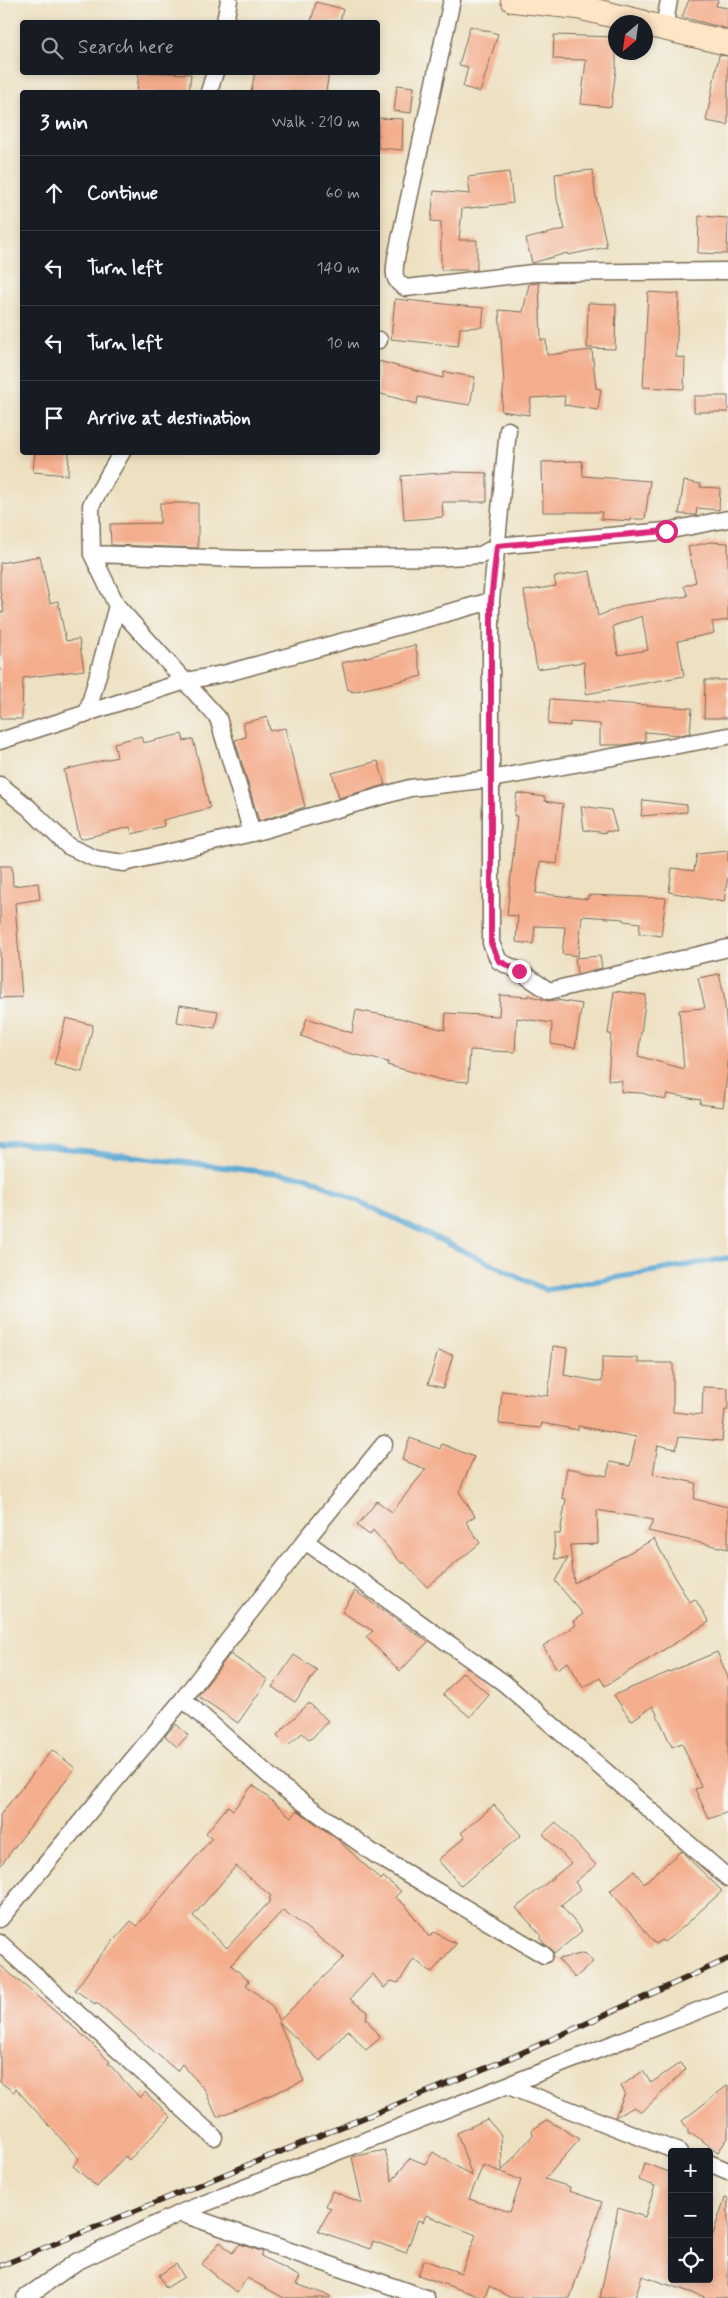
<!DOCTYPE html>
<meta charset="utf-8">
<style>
:root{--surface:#171b24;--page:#242831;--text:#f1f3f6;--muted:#9ea1a6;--line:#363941}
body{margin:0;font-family:Mynerve,sans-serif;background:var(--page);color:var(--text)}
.controls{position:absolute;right:15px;bottom:15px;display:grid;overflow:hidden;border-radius:5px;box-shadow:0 2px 8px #0003}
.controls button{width:45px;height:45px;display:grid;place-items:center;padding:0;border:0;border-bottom:1px solid var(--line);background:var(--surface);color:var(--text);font:25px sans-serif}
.compass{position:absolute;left:608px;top:15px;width:45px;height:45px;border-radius:50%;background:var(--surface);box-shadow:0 2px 8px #0003;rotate:209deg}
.stop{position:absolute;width:15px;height:15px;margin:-11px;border:4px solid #db2777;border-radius:50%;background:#fff}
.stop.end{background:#db2777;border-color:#fff;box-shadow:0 1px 5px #0008}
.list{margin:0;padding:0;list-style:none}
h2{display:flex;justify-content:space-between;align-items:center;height:65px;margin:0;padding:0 20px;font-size:21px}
h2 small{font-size:16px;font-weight:400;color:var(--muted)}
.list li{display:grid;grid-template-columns:32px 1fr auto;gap:15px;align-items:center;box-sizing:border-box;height:75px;padding:0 20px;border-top:1px solid var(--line)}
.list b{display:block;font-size:19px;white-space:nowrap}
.list em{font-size:16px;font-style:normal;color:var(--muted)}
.icon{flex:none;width:28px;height:28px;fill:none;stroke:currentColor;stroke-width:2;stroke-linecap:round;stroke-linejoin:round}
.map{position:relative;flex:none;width:728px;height:2298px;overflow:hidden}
.search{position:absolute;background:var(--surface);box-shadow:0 2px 8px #0003;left:20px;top:20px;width:360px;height:55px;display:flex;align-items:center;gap:12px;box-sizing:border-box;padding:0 18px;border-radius:5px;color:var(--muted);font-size:19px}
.panel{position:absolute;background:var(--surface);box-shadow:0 2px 8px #0003;left:20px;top:90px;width:360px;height:365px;border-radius:5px}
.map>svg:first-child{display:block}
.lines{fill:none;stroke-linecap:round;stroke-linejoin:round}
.stream{stroke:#5ba8d4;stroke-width:5.5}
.building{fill:#f4ae8d;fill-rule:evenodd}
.street-casing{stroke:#7a6a57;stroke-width:19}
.secondary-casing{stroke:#7a6a57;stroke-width:26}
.street{stroke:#fff;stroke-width:16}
.secondary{stroke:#fee5c5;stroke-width:24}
.rail-casing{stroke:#3b2a1e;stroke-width:5.5}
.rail{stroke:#f6f6f2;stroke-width:4;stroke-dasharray:11;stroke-linecap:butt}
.route{stroke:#db2777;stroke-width:6}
</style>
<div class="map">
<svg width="728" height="2298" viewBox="0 0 728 2298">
<rect width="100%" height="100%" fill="#f6f6f2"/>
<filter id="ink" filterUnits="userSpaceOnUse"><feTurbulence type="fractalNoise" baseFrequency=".02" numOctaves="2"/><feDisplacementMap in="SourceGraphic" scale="10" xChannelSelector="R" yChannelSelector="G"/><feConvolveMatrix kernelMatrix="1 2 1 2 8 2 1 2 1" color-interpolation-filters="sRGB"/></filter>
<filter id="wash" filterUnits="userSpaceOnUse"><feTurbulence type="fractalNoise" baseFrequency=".0096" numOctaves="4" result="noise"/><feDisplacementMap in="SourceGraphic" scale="20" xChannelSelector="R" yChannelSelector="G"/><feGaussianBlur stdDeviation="1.12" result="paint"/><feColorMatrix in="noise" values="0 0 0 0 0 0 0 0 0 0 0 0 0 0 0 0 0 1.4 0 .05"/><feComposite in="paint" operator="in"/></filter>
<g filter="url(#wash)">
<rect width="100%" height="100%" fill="#eee1c2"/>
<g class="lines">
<path class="stream" d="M0 1145 20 1143 307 1177 546 1290 728 1258"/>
</g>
<g id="blocks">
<path class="building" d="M689 0H718L716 6 728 8V29L682 17Z
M316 2 343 9 340 22H311Z
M470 26 498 34 480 92 463 87 468 67 459 65Z
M554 35 616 37V69L611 107 581 104 586 60 553 59Z
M719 55 728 56V125L706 121Z
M139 72 191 74 189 92H137Z
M255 72H329L326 92H251Z
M397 85 414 87 411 113 394 111Z
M378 118 403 119 402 150 378 148Z
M593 170 595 193 607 247 568 255 567 253 532 263 526 239 565 229 557 199 555 174Z
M509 172 513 203 462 209 459 240H477V270H441V222L431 221 434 191 470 194 468 177Z
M699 216 728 218 727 254 698 253Z
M539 283 541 340H546L547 355 592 350 596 388 601 389 598 410 564 405 565 396 531 398 529 415 501 411 504 383 499 310 523 312 529 284Z
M648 292 679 294 676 357 685 358 684 389 643 387Z
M395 299 484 308 482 327 460 328 458 346 391 339Z
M588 303 616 304 615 349 587 348Z
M378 361 443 378 444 372 475 377 470 405 418 397 417 404 378 393Z
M694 396H728V412H694Z
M35 452H69L68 475 33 472Z
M582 461 583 476 650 481 645 519H631V521L601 519 602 512H543L542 462Z
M453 472 487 473V502H442L443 517 404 520 401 476Z
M684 481 701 484 700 487 720 488 719 510 697 508 696 515 679 514Z
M160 503H198V548L111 545 110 524 160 523Z
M710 542 728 543V620L712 622 714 633 678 641 684 676 586 694 584 662 537 669 524 591 556 586 554 577 590 571 598 616 626 605 688 596 684 586 696 582 688 547ZM642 616 648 650 618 655 613 626Z
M40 556 50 603 58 601 66 641 79 639 84 670 23 678 22 719H0V612H4L0 591V563Z
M415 645 422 676 352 692 351 690H348L342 663Z
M705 680H728V718H704Z
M550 699 692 708 690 733 680 735 645 732V741L624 745H600V724L570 722V726L548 724Z
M267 717 270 731 285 728 305 807 259 821 235 740 246 737 243 723Z
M182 734 184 741 193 739 210 808 163 820 164 826 132 834 130 827 80 839 64 770 117 757 114 743 141 736 143 743Z
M378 761 385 785 339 798 332 773Z
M517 793 545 797V801L563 804 557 864 540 862 536 893 588 899V895L666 898 661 936 639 933 640 923 624 921V919L582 916 578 956 562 954 565 927 535 926 533 944 516 942 518 916 507 915 517 816H514Z
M643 800 687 805V812L641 816Z
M581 806 611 810 617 832 606 831V833L584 830Z
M728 851V876L724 902 669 892 672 868 694 871 697 854Z
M0 866H12L13 886 38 883 40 899 15 903 22 997 0 998Z
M600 956 602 968 577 974 575 958Z
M719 974 724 995 728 1045V1069L723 1107 700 1104 701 1100 667 1094 665 1100 642 1093 621 1092 622 1081 608 1080 611 1034H608L614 991 646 995 638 1056 684 1069 679 1010 705 1008 698 978Z
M500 995 528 997V995L548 1001 556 1000 582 1004 575 1048 551 1044 552 1023 517 1018 515 1052 470 1050 468 1082 442 1080 387 1065 388 1062 348 1053 301 1036 307 1018 352 1033 356 1010 399 1018 445 1030 446 1013 499 1016Z
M180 1005 218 1011 215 1028 177 1022Z
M66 1018 93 1025 82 1072 54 1065Z
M553 1346 567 1348 564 1375 602 1382V1357L638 1358V1363H673V1412L702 1415 703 1387 728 1388V1410H725L722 1441 679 1437 676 1449 658 1445 653 1474 696 1483 694 1499 728 1507V1549L648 1531 654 1520 597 1510 598 1544 570 1545 574 1583 654 1539 689 1602 695 1599 709 1622 605 1686 600 1678 583 1688 568 1662 557 1669 543 1646 576 1625 573 1621 583 1614 555 1581 568 1558 555 1559 554 1534H560L566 1499 562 1498 567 1468 607 1476 610 1462 630 1466 636 1437 578 1426V1430L542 1423 541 1428 499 1424 502 1391 548 1396Z
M438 1351 453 1355 443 1388 428 1384Z
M410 1438 440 1449 442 1444 474 1457 459 1492 475 1516 466 1522 480 1543 427 1587 404 1562 402 1564 373 1530 370 1535 357 1526 377 1501 392 1512 426 1469 402 1460Z
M355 1591 428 1642 400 1671 366 1637 373 1631 342 1612Z
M717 1652 728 1677V1812L709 1819 695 1789 701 1787 682 1743 672 1747 653 1706 631 1721 614 1695Z
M230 1654 268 1680 238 1723 198 1696Z
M294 1655 317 1670 295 1702 272 1687Z
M463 1672 489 1695 470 1717 443 1694Z
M309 1703 328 1721 310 1740 302 1733 288 1746 277 1735Z
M176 1724 188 1735 177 1747 165 1736Z
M52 1750 75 1768 0 1866V1815Z
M253 1785 291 1817 297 1810 337 1839 381 1880 383 1877 401 1891 395 1897 407 1907 429 1937 434 1932 456 1944 431 1973 414 1959 398 1983 391 1981 384 1988 373 1974 350 1999 368 2012 366 2018 380 2038 366 2050 348 2030 320 2061 279 2022 304 2081 217 2117 205 2090 182 2064 177 2071 96 2002 95 2004 75 1990 99 1957 131 1921 137 1926 212 1838 206 1833 228 1806 233 1810ZM236 1866 271 1896 269 1899 271 1900 227 1948 193 1916ZM283 1910 344 1957 279 2021 272 2006 246 1985 249 1981 231 1965Z
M494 1805 521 1835 461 1886 438 1860 465 1837 461 1833Z
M556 1822 596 1865 575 1882 580 1889 561 1905 582 1931 554 1954 552 1950 540 1939 542 1936 516 1908 571 1863 543 1834Z
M681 1851 722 1891 682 1928 664 1942 662 1940 656 1944 610 1891 634 1871 644 1883Z
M585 1953 593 1962 575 1978 558 1959Z
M0 1965 84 2036 110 2062 108 2063 140 2098 145 2092 171 2117 129 2160 125 2156 97 2187 73 2166 79 2159 47 2123 16 2089 14 2092 0 2082Z
M680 2063 686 2069 642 2112 634 2107 615 2117 625 2093 621 2086 643 2071 651 2083Z
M728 2085V2138L718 2152 693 2134H688V2129L682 2121Z
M487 2119 501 2135 502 2171 533 2135 532 2130 547 2120 580 2139 545 2179 570 2187 569 2191 602 2202 570 2298H511L489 2286 484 2298 418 2275 424 2260 461 2273 476 2235 426 2215 423 2222 418 2220 406 2253 373 2241 370 2249 318 2231 331 2208 326 2206 332 2191 362 2203 352 2157 385 2150 392 2181 410 2158 425 2164 433 2152 472 2176 457 2133ZM483 2165 521 2180 510 2212 469 2199Z
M644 2163 672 2173V2279H709V2246L725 2198 728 2199V2298H708L642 2276 635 2298H600L618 2208 645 2217 655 2186 639 2180Z
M220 2242 232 2253 240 2244 263 2252 261 2256 300 2277 296 2284 330 2296V2298H284L247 2278 237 2293 202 2264Z
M176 2264 184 2277 166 2288 159 2275Z"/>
</g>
</g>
<g filter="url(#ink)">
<use href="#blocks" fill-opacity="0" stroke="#7a6a57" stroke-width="1"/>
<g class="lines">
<defs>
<path id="street" d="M452 0 396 258C394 272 392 281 406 288L533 273 728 271
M225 22 229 0
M664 28 669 0
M209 92 215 72
M378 340H379
M508 430 491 601V943L499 961 519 971 549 991 728 948
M122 452 91 505 92 554 117 606 218 718 252 833
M92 554 242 559 449 557 481 555 497 546 666 531 728 519
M87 714 117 606
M0 741 186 681 227 673 491 601
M0 785 28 807 68 846 96 859 124 863 252 833 410 788 491 779 728 736
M305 1541 504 1683 728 1878
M183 1699 282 1787 376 1855 544 1955
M0 1919 183 1699 305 1541 384 1444
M0 1943 214 2137
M508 2086 679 2152
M709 2163 728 2171
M180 2213 426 2298
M25 2298 76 2262 180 2213 728 1999"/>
<path id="secondary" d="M513 0 578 7 641 22
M646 24 728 43"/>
</defs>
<use href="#street" class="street-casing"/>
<use href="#secondary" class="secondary-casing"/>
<use href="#street" class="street"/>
<use href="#secondary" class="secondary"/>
<defs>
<path id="rail" d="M0 2266 508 2059 728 1959"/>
</defs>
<use href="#rail" class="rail-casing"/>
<use href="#rail" class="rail"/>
</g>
</g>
<g class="lines" filter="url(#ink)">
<path class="route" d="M519 971 499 961 491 943V601L497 546 666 531"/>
</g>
</svg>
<div class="controls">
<button>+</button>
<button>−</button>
<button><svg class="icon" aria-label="locate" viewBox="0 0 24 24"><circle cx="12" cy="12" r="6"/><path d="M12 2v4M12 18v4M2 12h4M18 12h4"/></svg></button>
</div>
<svg class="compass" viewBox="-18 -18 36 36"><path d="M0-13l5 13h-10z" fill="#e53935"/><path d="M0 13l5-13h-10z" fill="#9ea1a6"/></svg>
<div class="stop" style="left:666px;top:531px"></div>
<div class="stop end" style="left:519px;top:971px"></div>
<div class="search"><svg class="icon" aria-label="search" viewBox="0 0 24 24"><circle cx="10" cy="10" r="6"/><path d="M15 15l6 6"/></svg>Search here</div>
<section class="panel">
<h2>3 min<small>Walk · 210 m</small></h2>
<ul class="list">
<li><svg class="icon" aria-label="ahead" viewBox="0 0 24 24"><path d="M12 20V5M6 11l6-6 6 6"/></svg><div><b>Continue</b></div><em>60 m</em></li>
<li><svg class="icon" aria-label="left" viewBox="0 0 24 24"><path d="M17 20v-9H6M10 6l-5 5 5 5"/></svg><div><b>Turn left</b></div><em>140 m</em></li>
<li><svg class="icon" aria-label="left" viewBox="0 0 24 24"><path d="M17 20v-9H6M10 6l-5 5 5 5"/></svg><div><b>Turn left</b></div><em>10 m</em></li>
<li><svg class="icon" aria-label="arrive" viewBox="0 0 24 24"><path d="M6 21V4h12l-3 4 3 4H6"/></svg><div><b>Arrive at destination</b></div></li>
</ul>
</section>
</div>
